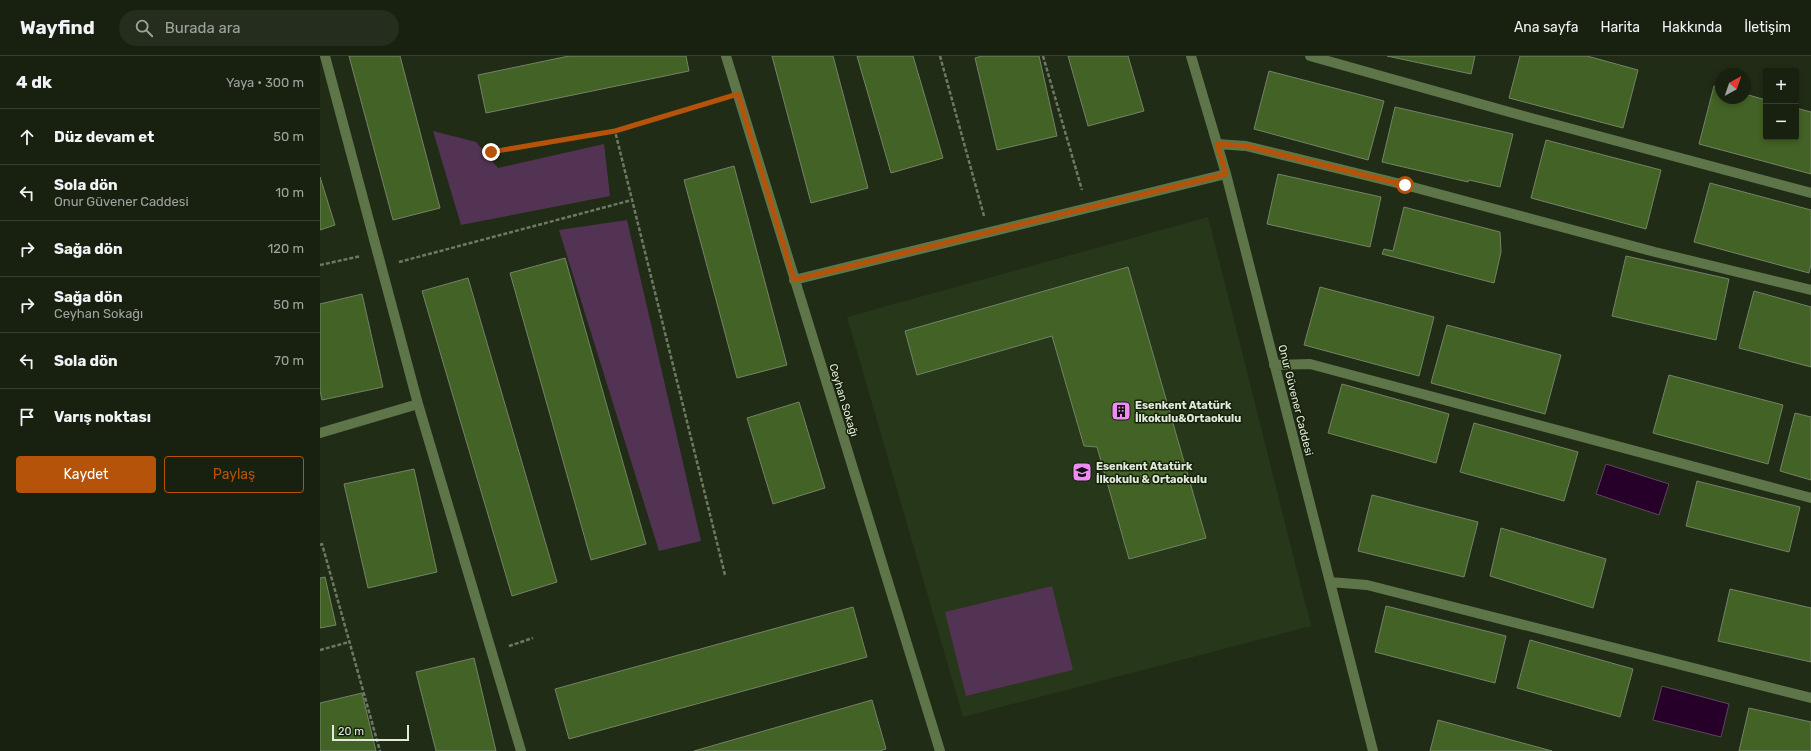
<!DOCTYPE html>
<html lang="tr">
<meta charset="utf-8">
<style>
:root{--surface:#182110;--page:#252e1e;--text:#f1f3f6;--muted:#9fa39f;--line:#363e30;--accent:#b45309}
body{margin:0;font-family:Rubik,sans-serif;background:var(--page);color:var(--text)}
.controls{position:absolute;right:12px;top:12px;display:grid;overflow:hidden;border-radius:4px;box-shadow:0 2px 6px #0003}
.controls button{width:36px;height:36px;display:grid;place-items:center;padding:0;border:0;border-bottom:1px solid var(--line);background:var(--surface);color:var(--text);font:20px sans-serif}
.compass{position:absolute;left:1395px;top:12px;width:36px;height:36px;border-radius:50%;background:var(--surface);box-shadow:0 2px 6px #0003;rotate:40deg}
.scale{position:absolute;left:12px;bottom:10px;width:77px;box-sizing:border-box;padding-left:4px;border:2px solid #e2eadb;border-top:0;font-size:11px;line-height:14px;white-space:nowrap;color:#e2eadb;-webkit-text-stroke:3px #16220b;paint-order:stroke}
.stop{position:absolute;width:12px;height:12px;margin:-9px;border:3px solid #b45309;border-radius:50%;background:#fff}
.stop.end{background:#b45309;border-color:#fff;box-shadow:0 1px 4px #0008}
.list{margin:0;padding:0;list-style:none}
h2{display:flex;justify-content:space-between;align-items:center;height:52px;margin:0;padding:0 16px;font-size:17px}
h2 small{font-size:13px;font-weight:400;color:var(--muted)}
.list li{display:grid;grid-template-columns:26px 1fr auto;gap:12px;align-items:center;box-sizing:border-box;height:56px;padding:0 16px;border-top:1px solid var(--line)}
.list b{display:block;font-size:15px;white-space:nowrap}
.list p{margin:0;font-size:13px;white-space:nowrap;color:var(--muted)}
.list em{font-size:13px;font-style:normal;color:var(--muted)}
.actions{display:flex;gap:8px;padding:12px 16px}
.actions a{flex:1;padding:9px 0;border:1px solid var(--accent);border-radius:4px;text-align:center;font-size:14px;color:var(--accent)}
.actions .main{background:var(--accent);color:#fff}
.icon{flex:none;width:22px;height:22px;fill:none;stroke:currentColor;stroke-width:2;stroke-linecap:round;stroke-linejoin:round}
.map{position:relative;flex:none;width:1491px;height:695px;overflow:hidden}
header{display:flex;align-items:center;gap:24px;box-sizing:border-box;height:56px;padding:0 20px;background:var(--surface);border-bottom:1px solid var(--line)}
header strong{font-size:19px}
nav{display:flex;gap:22px;margin-inline-start:auto;font-size:14px}
.search{width:280px;height:36px;background:var(--page);display:flex;align-items:center;gap:10px;box-sizing:border-box;padding:0 14px;border-radius:22px;color:var(--muted);font-size:15px}
main{display:flex}
aside{flex:1;background:var(--surface)}
.map>svg:first-child{display:block}
.built{fill:#273719}
.green{fill:#533354}
.water{fill:#260029;stroke:#5e465e}
.building{fill:#436225;stroke:#748368}
.lines{fill:none;stroke-linecap:round;stroke-linejoin:round}
.path{stroke:#6e7965;stroke-width:2.5;stroke-dasharray:4 2;stroke-linecap:butt}
.minor{stroke:#5e754a;stroke-width:10}
.route{stroke:#b45309;stroke-width:5}
.labels{text-anchor:middle;stroke-width:3;stroke-linejoin:round;paint-order:stroke}
.street-label{font-size:11px;fill:#e2eadb;stroke:#16220b}
.poi-label{font-size:11px;font-weight:bold;fill:#e2eadb;stroke:#16220b;text-anchor:start}
</style>
<header>
<strong>Wayfind</strong>
<div class="search"><svg class="icon" aria-label="search" viewBox="0 0 24 24"><circle cx="10" cy="10" r="6"/><path d="M15 15l6 6"/></svg>Burada ara</div>
<nav><a>Ana sayfa</a><a>Harita</a><a>Hakkında</a><a>İletişim</a></nav>
</header>
<main>
<aside>
<h2>4 dk<small>Yaya · 300 m</small></h2>
<ul class="list">
<li><svg class="icon" aria-label="ahead" viewBox="0 0 24 24"><path d="M12 20V5M6 11l6-6 6 6"/></svg><div><b>Düz devam et</b></div><em>50 m</em></li>
<li><svg class="icon" aria-label="left" viewBox="0 0 24 24"><path d="M17 20v-9H6M10 6l-5 5 5 5"/></svg><div><b>Sola dön</b><p>Onur Güvener Caddesi</p></div><em>10 m</em></li>
<li><svg class="icon" aria-label="right" viewBox="0 0 24 24"><path d="M7 20v-9h11M14 6l5 5-5 5"/></svg><div><b>Sağa dön</b></div><em>120 m</em></li>
<li><svg class="icon" aria-label="right" viewBox="0 0 24 24"><path d="M7 20v-9h11M14 6l5 5-5 5"/></svg><div><b>Sağa dön</b><p>Ceyhan Sokağı</p></div><em>50 m</em></li>
<li><svg class="icon" aria-label="left" viewBox="0 0 24 24"><path d="M17 20v-9H6M10 6l-5 5 5 5"/></svg><div><b>Sola dön</b></div><em>70 m</em></li>
<li><svg class="icon" aria-label="arrive" viewBox="0 0 24 24"><path d="M6 21V4h12l-3 4 3 4H6"/></svg><div><b>Varış noktası</b></div></li>
</ul>
<div class="actions"><a class="main">Kaydet</a><a>Paylaş</a></div>
</aside>
<div class="map">
<svg width="1491" height="695" viewBox="0 0 1491 695">
<rect width="100%" height="100%" fill="#202c15"/>
<path class="built" d="M888 161 991 570 643 661 527 261Z"/>
<path class="green" d="M113 75 156 86 178 112 284 88 290 140 141 169Z
M307 164 381 485 339 495 239 174Z
M732 530 753 614 646 640 625 556Z"/>
<path class="water" d="M1286 408 1349 428 1339 459 1276 438Z
M1342 630 1409 648 1401 681 1333 664Z"/>
<path class="building" d="M29 0H80L120 152 73 164Z
M249 0H366L369 15 166 57 158 19Z
M452 0H513L548 132 491 147Z
M537 0H593L623 102 571 117Z
M662 0H719L737 80 677 94 655 2Z
M748 0H808L824 55 768 70Z
M1067 0H1155L1151 18Z
M1200 0H1267L1318 14 1303 72 1189 42Z
M949 15 1064 45 1048 104 934 73Z
M1394 30 1401 32V42H1425V38L1446 44V81H1476V52L1491 56V118L1379 88Z
M1075 51 1193 78 1180 131 1149 124 1148 126 1062 106Z
M1226 84 1341 114 1326 173 1211 142Z
M414 110 467 309 417 322 364 124Z
M958 118 1061 141 1050 191 947 168Z
M0 121 15 169 0 174Z
M1390 127 1491 154V208L1489 217 1374 186Z
M1084 151 1180 176 1181 196 1174 227 1062 198 1064 193 1073 195Z
M1306 200 1409 223 1396 284 1292 260Z
M245 202 326 488 271 504 190 217Z
M808 211 886 482 809 503 777 391 764 390 732 280 597 319 585 275Z
M148 222 237 526 192 540 102 235Z
M1000 231 1114 261 1099 320 984 289Z
M1434 235 1491 251V311L1419 292Z
M42 238 63 331 2 344 0 335V248Z
M1127 269 1241 299 1225 358 1111 327Z
M1349 319 1463 349 1448 408 1333 377Z
M1022 328 1129 358 1116 407 1008 377Z
M479 346 505 432 453 448 427 362Z
M1475 357 1491 361V424L1460 415Z
M1154 367 1258 396 1244 445 1140 416Z
M94 413 117 516 48 532 24 428Z
M1377 425 1480 451 1469 496 1366 470Z
M1052 439 1158 466 1144 521 1038 495Z
M1181 472 1286 503 1273 552 1170 520Z
M5 521 16 569 0 572V522Z
M1410 533 1491 552V606L1398 585Z
M1066 550 1186 580 1175 627 1055 596Z
M533 551 547 601 249 683 235 633Z
M1210 584 1313 613 1300 661 1197 632Z
M154 602 176 695H116L96 616Z
M42 637 56 695H0V647Z
M552 644 566 693 560 695H374Z
M1429 652 1491 666V695H1419Z
M1118 664 1232 695H1110Z"/>
<g class="lines">
<path class="path" d="M620 0 664 160
M723 0 762 134
M401 43 295 75 405 519
M171 96 295 75
M79 206 312 144
M0 209 41 200
M0 489 2 488 60 695
M189 590 213 582
M0 594 29 586"/>
<path class="minor" d="M5 0 98 348 201 695
M406 0 620 695
M871 0 906 118 1053 695
M990 0 1200 59 1491 137
M897 88 926 90 1085 129 1335 196 1491 234
M474 224 906 118
M954 309 990 308 1491 442
M0 377 98 348
M1010 526 1047 529 1491 642"/>
</g>
<g class="lines">
<path class="route" d="M171 96 295 75 418 38 474 224 906 118 897 88 926 90 1085 129"/>
</g>
<defs>
<symbol id="building-square" viewBox="-11 -11 22 22"><rect x="-9" y="-9" width="18" height="18" rx="4" fill="#f08bf5" stroke="#16220b"/><path d="M-4-6H4V6H1V3H-1V6H-4ZM-2.5-4.3h1.7v1.8h-1.7ZM.8-4.3h1.7v1.8H.8ZM-2.5-1h1.7V.8h-1.7ZM.8-1h1.7V.8H.8Z" fill="#111"/></symbol>
<symbol id="school-square" viewBox="-11 -11 22 22"><rect x="-9" y="-9" width="18" height="18" rx="4" fill="#f08bf5" stroke="#16220b"/><path d="M0-5L7-2L0 1L-7-2ZM-4 1L0 2.5L4 1V4Q0 6-4 4Z" fill="#111"/></symbol>
</defs>
<g fill-rule="evenodd">
<use href="#building-square" x="790" y="344" width="22" height="22"/>
<use href="#school-square" x="751" y="405" width="22" height="22"/>
</g>
<g class="labels">
<g class="street-label">
<text transform="translate(524 344) rotate(73)" y="4">Ceyhan Sokağı</text>
<text transform="translate(976 344) rotate(76)" y="4">Onur Güvener Caddesi</text>
</g>
<g class="poi-label">
<text x="815" y="353">Esenkent Atatürk<tspan x="815" dy="13">İlkokulu&amp;Ortaokulu</tspan></text>
<text x="776" y="414">Esenkent Atatürk<tspan x="776" dy="13">İlkokulu &amp; Ortaokulu</tspan></text>
</g>
</g>
</svg>
<div class="controls">
<button>+</button>
<button>−</button>
</div>
<svg class="compass" viewBox="-18 -18 36 36"><path d="M0-13l5 13h-10z" fill="#e53935"/><path d="M0 13l5-13h-10z" fill="#9fa39f"/></svg>
<div class="scale">20 m</div>
<div class="stop" style="left:1085px;top:129px"></div>
<div class="stop end" style="left:171px;top:96px"></div>
</div>
</main>
